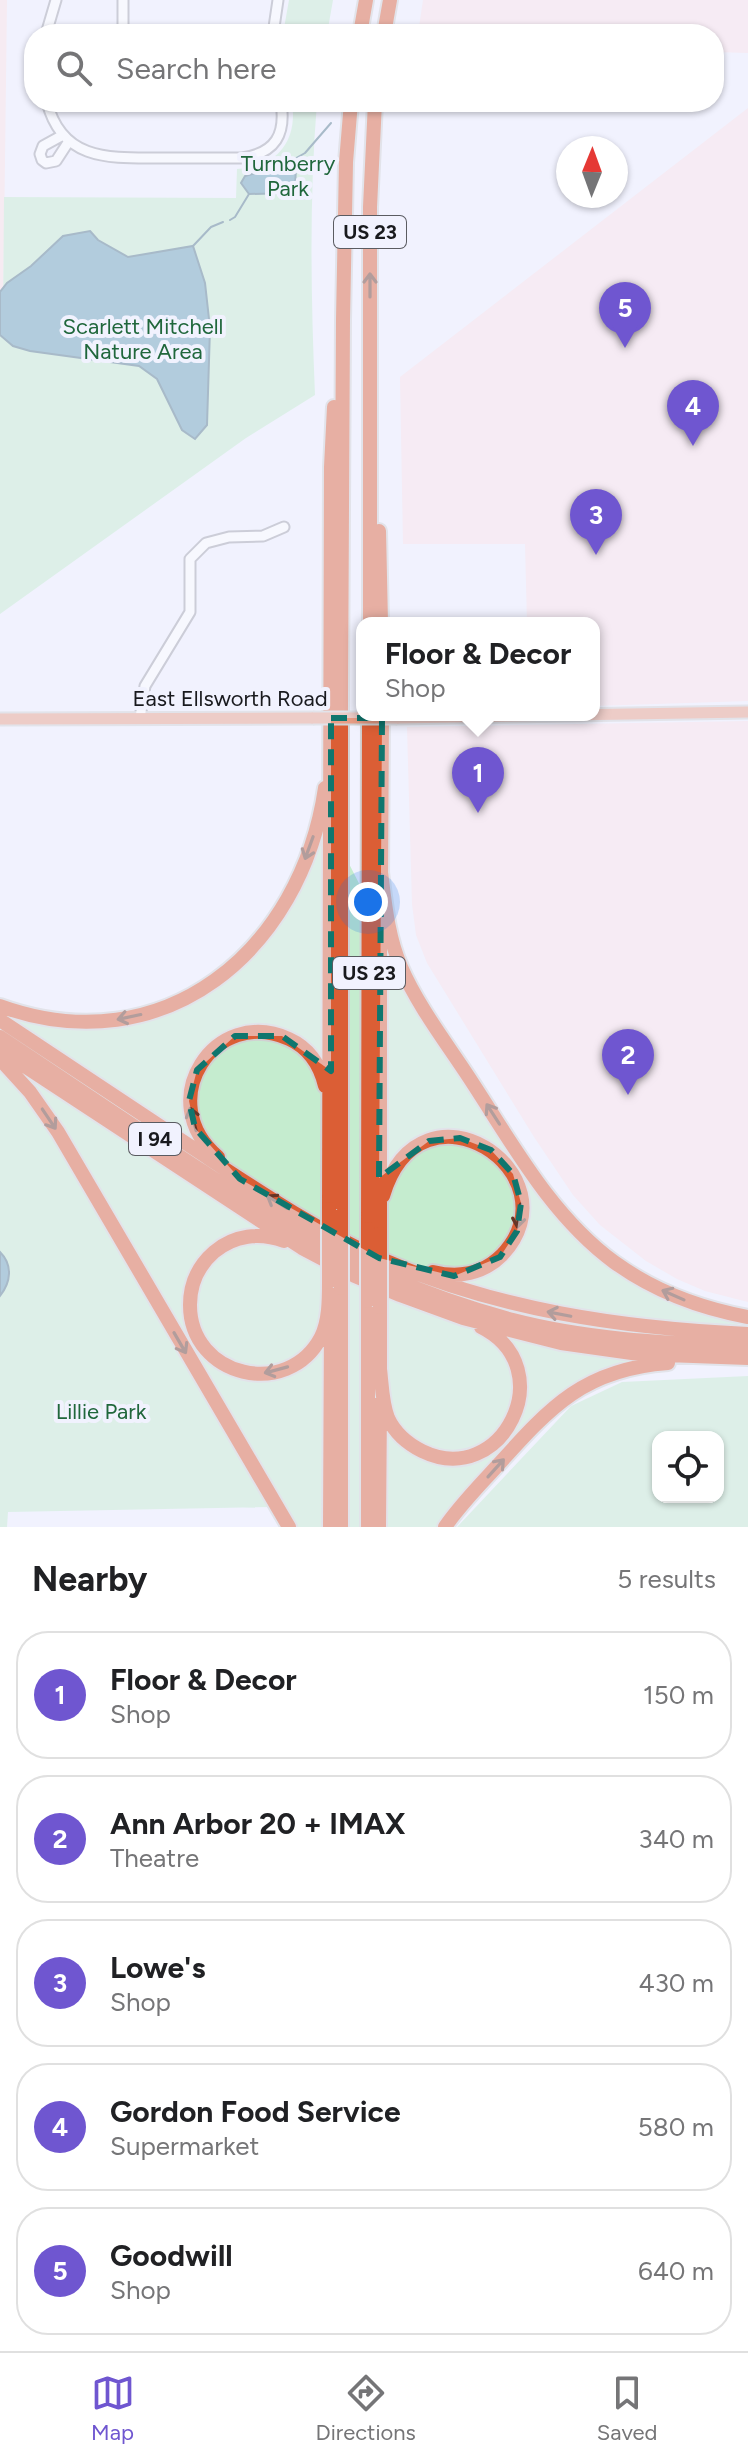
<!DOCTYPE html>
<style>
:root{--surface:#fff;--page:#f2f2f2;--text:#202124;--muted:#757577;--line:#e0e0e0;--accent:#6f56d0}
body{margin:0;font-family:Figtree,sans-serif;background:var(--page);color:var(--text)}
.controls{position:absolute;right:24px;bottom:24px;display:grid;overflow:hidden;border-radius:16px;box-shadow:0 2px 6px #0004}
.controls button{width:72px;height:72px;display:grid;place-items:center;padding:0;border:0;border-bottom:2px solid var(--line);background:var(--surface);color:var(--text);font:40px sans-serif}
.compass{position:absolute;left:556px;top:136px;width:72px;height:72px;border-radius:50%;background:var(--surface);box-shadow:0 2px 6px #0004;rotate:1deg}
.you{position:absolute;left:368px;top:902px;width:28px;height:28px;margin:-20px;border:6px solid #fff;border-radius:50%;background:#1a73e8;box-shadow:0 0 0 12px #1a73e833}
.badge{display:grid;place-items:center;width:52px;height:52px;border-radius:50%;background:var(--accent);color:#fff;font-size:26px;font-weight:700}
.pin{position:absolute;translate:-50% -66px;filter:drop-shadow(0 2px 4px #0008)}
.pin::after{content:'';position:absolute;top:42px;width:28px;height:24px;background:inherit;clip-path:polygon(0 0,100% 0,50% 100%)}
.popup{position:absolute;left:356px;top:617px;width:244px;height:104px;box-sizing:border-box;display:grid;place-content:center;border-radius:16px;background:var(--surface);filter:drop-shadow(0 2px 6px #0005);font-size:26px;white-space:nowrap;color:var(--muted)}
.popup b{font-size:30px;color:var(--text)}
.popup::after{content:'';position:absolute;left:50%;top:100%;margin-left:-16px;border:16px solid transparent;border-top-color:var(--surface)}
.list{margin:0;padding:0;list-style:none}
h2{display:flex;justify-content:space-between;align-items:center;height:104px;margin:0;padding:0 32px;font-size:34px}
h2 small{font-size:26px;font-weight:400;color:var(--muted)}
.list li{display:grid;grid-template-columns:52px 1fr auto;gap:24px;align-items:center;box-sizing:border-box;height:128px;margin:0 16px 16px;padding:0 16px;border:2px solid var(--line);border-radius:32px}
.list b{display:block;font-size:30px;white-space:nowrap}
.list p{margin:0;font-size:26px;white-space:nowrap;color:var(--muted)}
.list em{font-size:26px;font-style:normal;color:var(--muted)}
.icon{flex:none;width:44px;height:44px;fill:none;stroke:currentColor;stroke-width:2;stroke-linecap:round;stroke-linejoin:round}
.map{position:relative;flex:none;width:748px;height:1527px;overflow:hidden}
.search{position:absolute;background:var(--surface);box-shadow:0 2px 6px #0004;left:24px;right:24px;top:24px;height:88px;display:flex;align-items:center;gap:20px;box-sizing:border-box;padding:0 28px;border-radius:32px;color:var(--muted);font-size:30px}
.sheet{height:824px;background:var(--surface)}
nav{display:flex;justify-content:space-around;align-items:center;box-sizing:border-box;height:112px;border-top:2px solid var(--line);background:var(--surface);font-size:22px;color:var(--muted)}
nav a{display:grid;justify-items:center;gap:4px}
nav .on{color:var(--accent)}
.map>svg:first-child{display:block}
.commercial{fill:#fce2e8}
.education{fill:#fde2e4}
.green{fill:#c5eccf;fill-rule:evenodd}
.water{fill:#679eb7;stroke:#507689;stroke-width:2}
.lines{fill:none;stroke-linecap:round;stroke-linejoin:round}
.stream{stroke:#507689;stroke-width:2}
.minor-casing{stroke:#a0a1ab;stroke-width:13}
.major-casing{stroke:#d1d1d2;stroke-width:15}
.highway-casing{stroke:#d1d1d2;stroke-width:18}
.minor{stroke:#fff;stroke-width:9}
.major{stroke:#e99e86;stroke-width:11}
.highway{stroke:#db5e35;stroke-width:14}
.major-bridge-casing{stroke:#d1d1d2;stroke-width:15;stroke-linecap:butt}
.highway-bridge-casing{stroke:#d1d1d2;stroke-width:18;stroke-linecap:butt}
.major-bridge{stroke:#e99e86;stroke-width:11}
.highway-bridge{stroke:#db5e35;stroke-width:14}
.oneway{stroke:#673527}
.marked{fill:none;stroke:#0f766e;stroke-width:6;stroke-dasharray:16 10;stroke-linejoin:round}
.labels{text-anchor:middle;stroke-width:8;stroke-linejoin:round;paint-order:stroke}
.shield{fill:#f1f2fe;stroke:#5a5b61;stroke-width:2}
.shield-label{font-size:20px;font-weight:bold;fill:#191a1e}
.park-label{font-size:22px;fill:#20673c;stroke:#f1f2fe}
.street-label{font-size:22px;fill:#191a1e;stroke:#f1f2fe}
</style>
<div class="map">
<svg width="748" height="1527" viewBox="0 0 748 1527">
<rect width="100%" height="100%" fill="#f1f2fe"/>
<path class="commercial" d="M423 0H748V53L714 52V34H418Z
M748 108V701L594 706V623H527L525 544H403L400 377Z
M748 721V1302L705 1291 677 1279 646 1261 600 1225 573 1195 534 1137 427 963 416 935 412 904 407 727Z"/>
<path class="education" d="M0 0H7L3 320H0Z"/>
<path class="green" d="M289 0H333L327 34H283Z
M292 102H317C309 200 311 298 315 395L246 438 0 614V320L3 319 4 197 236 198 237 169C277 167 298 141 292 102Z
M325 817 386 936 533 1184 664 1299 742 1323 645 1360 613 1367 559 1395 449 1515 440 1527H294L18 1070 0 1030V1011L33 1022 92 1029 154 1018 218 987 266 940Z
M0 1062 30 1097 273 1507 8 1512 7 1527H0Z
M748 1376V1527H457L571 1406 622 1382ZM718 1437V1497H658V1437Z"/>
<path class="water" d="M283 159 291 161 296 167 295 188 290 193 249 194 241 183 245 176 259 172Z
M90 231 98 240 128 257 193 246 205 283 210 328 207 425 195 439 182 430 157 379 139 366 30 351 13 346 0 335V292L7 283 31 266 63 236Z
M0 1252C13 1265 11 1282 0 1296Z"/>
<g class="lines">
<path class="stream" d="M291 161 305 153 331 123
M230 220 235 217 249 194
M193 246 211 227 223 222"/>
<defs>
<path id="minor" d="M123 0V34
M46 34 56 0
M273 34 278 0
M47 102C62 162 111 158 162 158 189 158 215 158 242 158 276 153 286 134 281 102
M63 135 43 146 40 154 42 160 46 163 56 161 69 141
M140 718 145 686 190 612V559L206 543 229 537 263 536 284 527"/>
<path id="major" d="M397 718 748 712
M0 719 313 718"/>
<path id="highway" d="M360 34 366 0
M384 34 390 0
M379 531 381 623
M370 623V207L375 102
M381 872C385 904 388 937 401 967 418 1006 445 1041 468 1076 511 1141 550 1215 614 1262 654 1291 699 1308 748 1317
M381 881 382 715
M380 914V1234
M0 1006C164 1065 301 951 325 788
M0 1020C64 1063 129 1105 193 1148 254 1188 314 1229 381 1259 498 1310 621 1328 748 1334
M0 1037C71 1084 142 1132 213 1178 261 1208 308 1240 359 1264 409 1287 460 1306 513 1320 590 1340 669 1343 748 1347
M0 1050 302 1248 355 1276 400 1295 463 1318 561 1343 639 1354 748 1358
M0 1059 30 1092 58 1132 289 1527
M218 1157C152 1101 215 1005 289 1039 309 1048 320 1065 325 1086
M383 1196C421 1069 578 1174 502 1255 483 1274 458 1278 433 1272
M329 1209 331 467 334 407
M341 1215V694L343 320 346 162 351 102
M368 1229 369 715
M284 1241C260 1232 234 1235 214 1252 198 1266 190 1284 190 1305 190 1377 288 1400 321 1337 329 1321 329 1300 329 1282
M341 1288V1527
M380 1369C382 1385 382 1403 388 1418 395 1433 408 1444 422 1451 502 1490 563 1368 481 1327
M380 1379V1307
M330 1527 331 1320
M368 1527V1301
M379 1527 380 1403
M445 1527C460 1505 480 1485 498 1465 551 1406 585 1369 668 1363"/>
</defs>
<use href="#minor" class="minor-casing"/>
<use href="#major" class="major-casing"/>
<use href="#highway" class="highway-casing"/>
<use href="#minor" class="minor"/>
<use href="#major" class="major"/>
<use href="#highway" class="highway"/>
<defs>
<path id="major-bridge" d="M313 718H397"/>
<path id="highway-bridge" d="M329 1209V1282
M341 1215V1288
M368 1229V1301
M380 1234V1307"/>
</defs>
<use href="#major-bridge" class="major-bridge-casing"/>
<use href="#highway-bridge" class="highway-bridge-casing"/>
<use href="#major-bridge" class="major-bridge"/>
<use href="#highway-bridge" class="highway-bridge"/>
</g>
<defs><path id="oneway-shaft" d="M-6 0H5M1.5-3L5.5 0L1.5 3" fill="none" stroke-width="1.6" stroke-linecap="round" stroke-linejoin="round" transform="scale(2)"/></defs>
<g class="oneway">
<use href="#oneway-shaft" transform="translate(370 285) rotate(-90)"/>
<use href="#oneway-shaft" transform="translate(309 848) rotate(110)"/>
<use href="#oneway-shaft" transform="translate(129 1017) rotate(168)"/>
<use href="#oneway-shaft" transform="translate(493 1114) rotate(-123)"/>
<use href="#oneway-shaft" transform="translate(49 1119) rotate(56)"/>
<use href="#oneway-shaft" transform="translate(193 1119) rotate(-105)"/>
<use href="#oneway-shaft" transform="translate(277 1202) rotate(-148)"/>
<use href="#oneway-shaft" transform="translate(519 1216) rotate(98)"/>
<use href="#oneway-shaft" transform="translate(673 1295) rotate(-156)"/>
<use href="#oneway-shaft" transform="translate(559 1314) rotate(-169)"/>
<use href="#oneway-shaft" transform="translate(180 1343) rotate(60)"/>
<use href="#oneway-shaft" transform="translate(276 1370) rotate(165)"/>
<use href="#oneway-shaft" transform="translate(496 1468) rotate(-48)"/>
</g>
<path d="M0 0H748V1527H0ZM331 718H382L379 1178 429 1141 460 1138 491 1150 513 1174 521 1203 517 1231 500 1257 454 1276 379 1258 240 1179 195 1128 189 1101 197 1070 235 1036H282L331 1071Z" fill="#f1f2fe" fill-opacity=".55" fill-rule="evenodd"/>
<path class="marked" d="M331 718H382L379 1178 429 1141 460 1138 491 1150 513 1174 521 1203 517 1231 500 1257 454 1276 379 1258 240 1179 195 1128 189 1101 197 1070 235 1036H282L331 1071Z"/>
<g class="labels">
<g class="shield">
<rect x="334" y="216" width="72" height="32" rx="6"/>
<rect x="333" y="957" width="72" height="32" rx="6"/>
<rect x="129" y="1123" width="52" height="32" rx="6"/>
</g>
<g class="shield-label">
<text x="370" y="239">US 23</text>
<text x="369" y="980">US 23</text>
<text x="155" y="1146">I 94</text>
</g>
<g class="park-label">
<text x="288" y="171">Turnberry<tspan x="288" dy="25">Park</tspan></text>
<text x="143" y="334">Scarlett Mitchell<tspan x="143" dy="25">Nature Area</tspan></text>
<text x="101" y="1419">Lillie Park</text>
</g>
<g class="street-label">
<text x="230" y="706">East Ellsworth Road</text>
</g>
</g>
</svg>
<div class="controls">
<button><svg class="icon" aria-label="locate" viewBox="0 0 24 24"><circle cx="12" cy="12" r="6"/><path d="M12 2v4M12 18v4M2 12h4M18 12h4"/></svg></button>
</div>
<svg class="compass" viewBox="-18 -18 36 36"><path d="M0-13l5 13h-10z" fill="#e53935"/><path d="M0 13l5-13h-10z" fill="#757577"/></svg>
<div class="you"></div>
<div class="pin badge" style="left:478px;top:813px">1</div>
<div class="popup"><b>Floor &amp; Decor</b>Shop</div>
<div class="pin badge" style="left:628px;top:1095px">2</div>
<div class="pin badge" style="left:596px;top:555px">3</div>
<div class="pin badge" style="left:693px;top:446px">4</div>
<div class="pin badge" style="left:625px;top:348px">5</div>
<div class="search"><svg class="icon" aria-label="search" viewBox="0 0 24 24"><circle cx="10" cy="10" r="6"/><path d="M15 15l6 6"/></svg>Search here</div>
</div>
<section class="sheet">
<h2>Nearby<small>5 results</small></h2>
<ul class="list">
<li><span class="badge">1</span><div><b>Floor &amp; Decor</b><p>Shop</p></div><em>150 m</em></li>
<li><span class="badge">2</span><div><b>Ann Arbor 20 + IMAX</b><p>Theatre</p></div><em>340 m</em></li>
<li><span class="badge">3</span><div><b>Lowe's</b><p>Shop</p></div><em>430 m</em></li>
<li><span class="badge">4</span><div><b>Gordon Food Service</b><p>Supermarket</p></div><em>580 m</em></li>
<li><span class="badge">5</span><div><b>Goodwill</b><p>Shop</p></div><em>640 m</em></li>
</ul>
</section>
<nav>
<a class="on"><svg class="icon" aria-label="map" viewBox="0 0 24 24"><path d="M3 6l6-2 6 2 6-2v14l-6 2-6-2-6 2zM9 4v14M15 6v14"/></svg>Map</a>
<a><svg class="icon" aria-label="directions" viewBox="0 0 24 24"><path d="M12 3l9 9-9 9-9-9zM9 14v-3h6M13 9l2 2-2 2"/></svg>Directions</a>
<a><svg class="icon" aria-label="saved" viewBox="0 0 24 24"><path d="M7 4h10v16l-5-4-5 4z"/></svg>Saved</a>
</nav>
